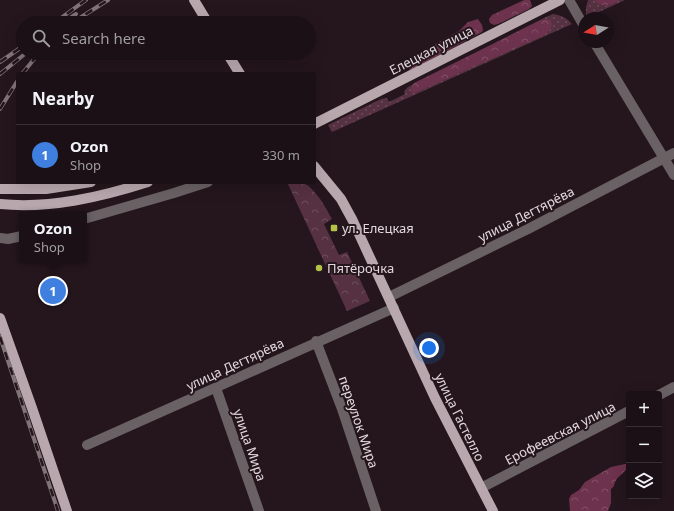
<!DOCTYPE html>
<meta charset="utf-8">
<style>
:root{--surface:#1b1015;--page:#24191e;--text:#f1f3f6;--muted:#a09da0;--line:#393034;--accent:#b45309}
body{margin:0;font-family:"Noto Sans",sans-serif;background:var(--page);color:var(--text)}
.controls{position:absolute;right:12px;bottom:12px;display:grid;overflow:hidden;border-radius:4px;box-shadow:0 4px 16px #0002}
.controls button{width:36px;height:36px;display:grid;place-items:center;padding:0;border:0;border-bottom:1px solid var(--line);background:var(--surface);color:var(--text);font:20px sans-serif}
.compass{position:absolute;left:578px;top:12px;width:36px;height:36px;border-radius:50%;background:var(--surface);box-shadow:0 4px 16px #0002;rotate:259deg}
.you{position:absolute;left:429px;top:348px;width:14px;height:14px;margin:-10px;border:3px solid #fff;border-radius:50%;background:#1a73e8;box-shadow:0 0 0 6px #1a73e833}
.badge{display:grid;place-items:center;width:26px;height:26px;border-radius:50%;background:var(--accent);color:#fff;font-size:13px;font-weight:700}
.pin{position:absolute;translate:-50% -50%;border:2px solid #fff;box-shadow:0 1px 4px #0006}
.popup{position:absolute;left:19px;top:211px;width:68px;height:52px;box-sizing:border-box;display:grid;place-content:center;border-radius:4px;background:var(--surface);filter:drop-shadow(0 1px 3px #0005);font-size:13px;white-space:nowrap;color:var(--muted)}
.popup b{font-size:15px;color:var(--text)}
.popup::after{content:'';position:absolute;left:50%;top:100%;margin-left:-8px;border:8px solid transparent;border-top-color:var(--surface)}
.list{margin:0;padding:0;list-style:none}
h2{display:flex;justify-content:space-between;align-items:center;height:52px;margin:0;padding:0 16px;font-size:17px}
h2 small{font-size:13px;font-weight:400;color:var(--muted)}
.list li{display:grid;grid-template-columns:26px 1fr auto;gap:12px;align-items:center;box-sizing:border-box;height:60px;padding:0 16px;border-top:1px solid var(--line)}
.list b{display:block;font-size:15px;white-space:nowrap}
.list p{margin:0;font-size:13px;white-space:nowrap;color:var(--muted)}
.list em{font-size:13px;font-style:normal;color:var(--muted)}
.icon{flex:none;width:22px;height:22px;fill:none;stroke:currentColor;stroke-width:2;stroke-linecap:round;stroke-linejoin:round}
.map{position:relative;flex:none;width:674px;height:511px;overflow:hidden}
.search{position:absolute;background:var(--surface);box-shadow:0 4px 16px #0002;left:16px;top:16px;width:300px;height:44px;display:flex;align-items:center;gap:10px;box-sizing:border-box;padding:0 14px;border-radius:22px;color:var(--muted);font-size:15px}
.panel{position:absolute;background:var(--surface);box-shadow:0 4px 16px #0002;left:16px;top:72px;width:300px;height:112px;border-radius:4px}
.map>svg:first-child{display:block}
.grass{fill:url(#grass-dots)}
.forest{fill:url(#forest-crowns)}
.park{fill:url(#park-crowns)}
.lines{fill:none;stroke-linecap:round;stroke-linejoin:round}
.minor{stroke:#696164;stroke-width:10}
.major{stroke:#b8a8ae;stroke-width:10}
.rail-casing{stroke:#817479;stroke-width:4}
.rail{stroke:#24161c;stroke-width:2.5;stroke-dasharray:8;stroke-linecap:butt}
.poi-dot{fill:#b4c24a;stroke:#24161c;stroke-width:1.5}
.labels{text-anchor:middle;stroke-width:4;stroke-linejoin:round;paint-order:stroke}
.street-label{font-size:13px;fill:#e2d8dc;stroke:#24161c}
.poi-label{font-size:13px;fill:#e2d8dc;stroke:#24161c;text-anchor:start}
</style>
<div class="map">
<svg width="674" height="511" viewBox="0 0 674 511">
<defs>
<pattern id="grass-dots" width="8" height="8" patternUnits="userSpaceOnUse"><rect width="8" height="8" fill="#563141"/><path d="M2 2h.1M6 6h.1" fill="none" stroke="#6e4e5c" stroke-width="1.8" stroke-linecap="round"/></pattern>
<pattern id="forest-crowns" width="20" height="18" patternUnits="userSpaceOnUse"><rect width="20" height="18" fill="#6d324d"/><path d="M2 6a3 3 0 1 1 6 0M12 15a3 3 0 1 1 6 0" fill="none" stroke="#824f66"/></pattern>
<pattern id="park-crowns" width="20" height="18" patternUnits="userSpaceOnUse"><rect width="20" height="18" fill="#563141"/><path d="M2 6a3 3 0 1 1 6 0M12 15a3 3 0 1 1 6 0" fill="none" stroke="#6e4e5c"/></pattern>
</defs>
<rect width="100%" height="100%" fill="#24161c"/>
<path class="grass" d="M588 0H625L586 18V7Z
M553 14C561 15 567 18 572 24L332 132 328 125 381 99 387 98 389 102 405 94 404 91 408 87 546 17Z"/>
<path class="forest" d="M524 0H530L532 6 529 9 498 24 494 25 490 23 489 19 492 15Z
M595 0H619C612 5 601 9 595 0Z
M478 19 482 25 483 30 482 32 413 69 410 70 409 68 411 64 418 60 423 53 428 48 459 31 468 22Z
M546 19 551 20C554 27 548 32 543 36L412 94 411 88 414 83 541 20Z
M625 464H629C626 474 615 476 614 486L611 489V503L608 511H570L569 499 571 495 579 490 585 482 611 467Z"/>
<path class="park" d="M287 182C291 182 296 181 300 182 314 185 326 208 332 219L324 224 339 255 347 252 370 301 347 311Z"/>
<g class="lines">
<path class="minor" d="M569 0 584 26
M594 42 674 175
M84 219 174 193 208 182
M0 238 8 239 22 236
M389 297 528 229 674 153
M316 341 342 409 376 511
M216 388 259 511
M659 395 674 387
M87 445C190 400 291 353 394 308
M481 488 629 411"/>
<path class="major" d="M194 0 208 23
M227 53 240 74
M314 124 560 0
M314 166 341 199 353 221 435 398 493 511
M0 189H46L91 182
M0 204C50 209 101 197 148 182
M0 318 32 408 67 511"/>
<defs>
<path id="rail" d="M54 23 86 0
M63 23 76 14
M72 23 108 0
M0 62 23 46
M0 74 26 53
M22 74 39 53
M0 109 18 80
M0 337 58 511"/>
</defs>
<use href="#rail" class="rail-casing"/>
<use href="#rail" class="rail"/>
</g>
<g class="poi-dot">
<rect x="330" y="224" width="8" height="8" rx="2"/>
<circle cx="319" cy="268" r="4"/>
</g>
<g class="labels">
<g class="street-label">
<text transform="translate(431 50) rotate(-27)" y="5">Елецкая улица</text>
<text transform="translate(526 214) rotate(-27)" y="5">улица Дегтярёва</text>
<text transform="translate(235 364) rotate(-25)" y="5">улица Дегтярёва</text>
<text transform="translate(460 417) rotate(64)" y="5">улица Гастелло</text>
<text transform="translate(359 422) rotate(71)" y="5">переулок Мира</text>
<text transform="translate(560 433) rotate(-27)" y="5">Ерофеевская улица</text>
<text transform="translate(250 445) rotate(71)" y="5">улица Мира</text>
</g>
<g class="poi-label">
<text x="342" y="233">ул. Елецкая</text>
<text x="327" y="273">Пятёрочка</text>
</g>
</g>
</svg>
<div class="controls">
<button>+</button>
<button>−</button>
<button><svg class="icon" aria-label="layers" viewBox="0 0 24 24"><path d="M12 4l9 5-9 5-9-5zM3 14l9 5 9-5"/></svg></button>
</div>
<svg class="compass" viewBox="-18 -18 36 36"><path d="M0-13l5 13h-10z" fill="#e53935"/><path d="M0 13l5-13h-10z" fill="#a09da0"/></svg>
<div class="you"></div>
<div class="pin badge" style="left:53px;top:291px;background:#3f7fe0">1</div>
<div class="popup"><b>Ozon</b>Shop</div>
<div class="search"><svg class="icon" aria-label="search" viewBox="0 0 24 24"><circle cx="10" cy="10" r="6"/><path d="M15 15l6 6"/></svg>Search here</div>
<section class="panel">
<h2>Nearby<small></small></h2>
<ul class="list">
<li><span class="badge" style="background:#3f7fe0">1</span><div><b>Ozon</b><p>Shop</p></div><em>330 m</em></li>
</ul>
</section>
</div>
